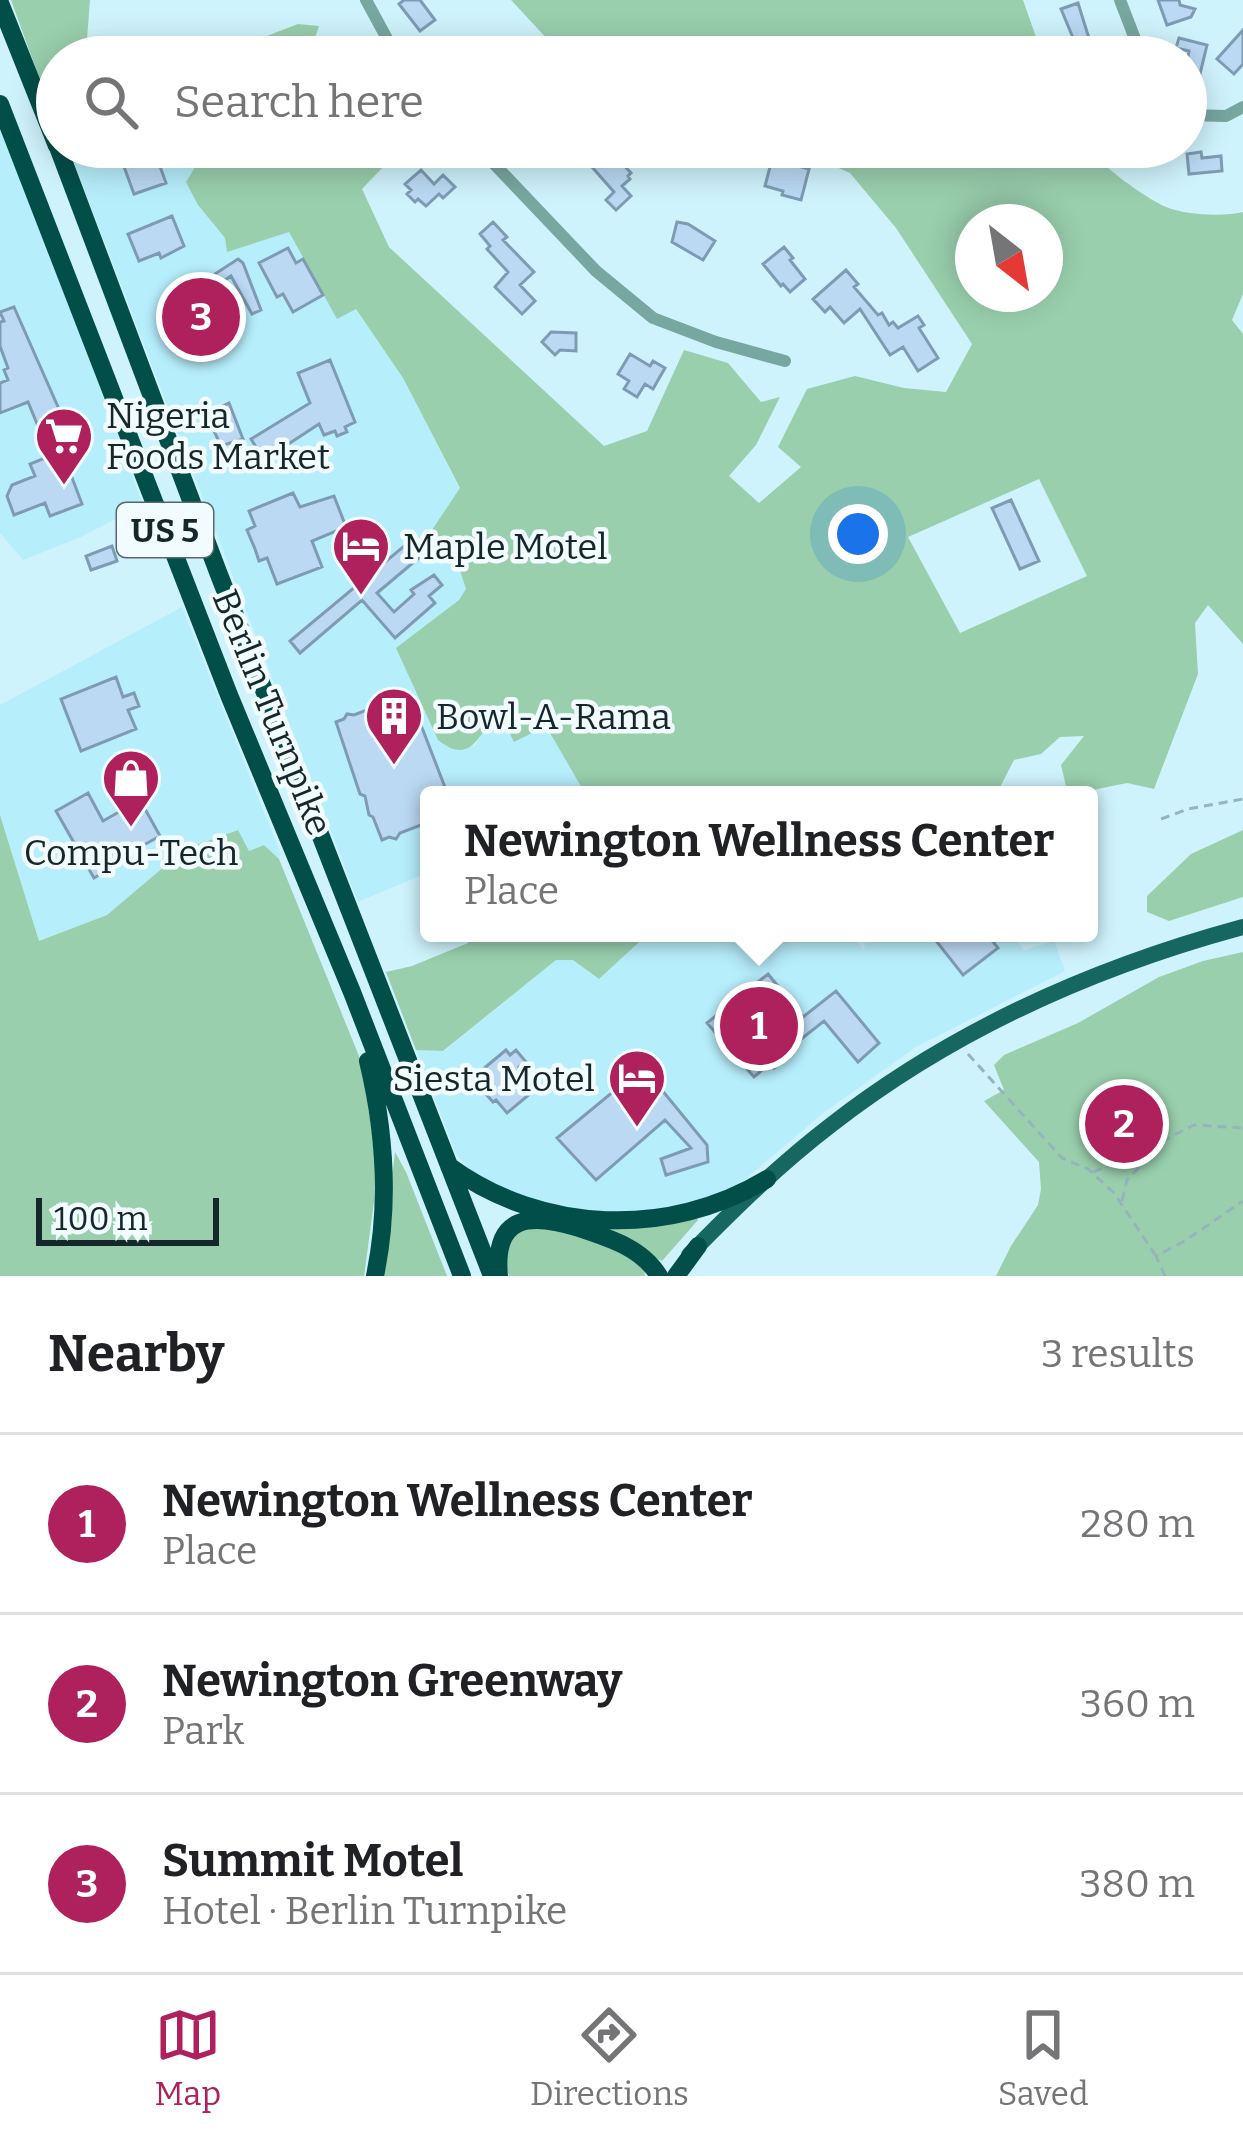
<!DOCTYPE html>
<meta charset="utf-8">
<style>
:root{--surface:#fff;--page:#f2f2f2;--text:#202124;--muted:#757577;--line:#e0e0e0;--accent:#ae215d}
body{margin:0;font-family:Bitter,serif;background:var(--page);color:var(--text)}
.compass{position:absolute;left:955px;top:204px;width:108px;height:108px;border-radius:50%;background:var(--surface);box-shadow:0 6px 30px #0003;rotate:149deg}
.scale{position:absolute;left:36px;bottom:30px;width:183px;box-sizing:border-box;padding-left:12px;border:6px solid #16272c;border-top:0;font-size:33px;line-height:42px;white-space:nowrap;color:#16272c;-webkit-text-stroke:9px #f2fbfd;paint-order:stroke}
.you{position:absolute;left:858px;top:534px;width:42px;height:42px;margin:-30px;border:9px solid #fff;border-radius:50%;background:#1a73e8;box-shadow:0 0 0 18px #1a73e833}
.badge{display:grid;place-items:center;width:78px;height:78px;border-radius:50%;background:var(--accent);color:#fff;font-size:39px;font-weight:700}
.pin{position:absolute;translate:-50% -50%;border:6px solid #fff;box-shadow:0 3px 12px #0006}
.popup{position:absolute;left:420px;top:786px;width:678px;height:156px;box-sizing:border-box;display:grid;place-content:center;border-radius:12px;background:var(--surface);filter:drop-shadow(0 3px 9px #0005);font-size:39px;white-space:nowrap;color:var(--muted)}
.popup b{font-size:45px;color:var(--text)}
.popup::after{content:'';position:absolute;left:50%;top:100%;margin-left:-24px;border:24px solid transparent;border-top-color:var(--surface)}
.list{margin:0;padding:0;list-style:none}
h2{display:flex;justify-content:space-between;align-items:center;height:156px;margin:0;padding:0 48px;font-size:51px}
h2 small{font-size:39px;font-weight:400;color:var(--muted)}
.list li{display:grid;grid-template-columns:78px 1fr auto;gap:36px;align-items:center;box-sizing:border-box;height:180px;padding:0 48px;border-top:3px solid var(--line)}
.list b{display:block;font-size:45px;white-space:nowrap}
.list p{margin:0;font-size:39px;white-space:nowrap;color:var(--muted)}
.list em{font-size:39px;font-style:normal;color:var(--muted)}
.icon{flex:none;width:66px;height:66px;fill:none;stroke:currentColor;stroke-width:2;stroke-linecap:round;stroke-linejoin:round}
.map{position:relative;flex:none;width:1243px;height:1276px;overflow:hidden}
.search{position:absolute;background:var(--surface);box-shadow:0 6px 30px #0003;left:36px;right:36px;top:36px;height:132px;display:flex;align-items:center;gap:30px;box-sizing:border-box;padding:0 42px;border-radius:66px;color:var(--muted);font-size:45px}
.sheet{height:696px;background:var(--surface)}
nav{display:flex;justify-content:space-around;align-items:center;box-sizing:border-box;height:168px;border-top:3px solid var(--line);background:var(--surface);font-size:33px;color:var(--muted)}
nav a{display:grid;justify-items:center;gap:6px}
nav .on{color:var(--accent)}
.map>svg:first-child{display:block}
.built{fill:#b7eefc}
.green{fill:#99cfad;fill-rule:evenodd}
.building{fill:#bbd9f3;stroke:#7e9bb3;stroke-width:3}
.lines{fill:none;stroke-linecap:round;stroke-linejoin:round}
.path{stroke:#96b4bc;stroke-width:3;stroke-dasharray:9 6;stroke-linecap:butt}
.minor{stroke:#78a6a0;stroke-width:12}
.major{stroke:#156760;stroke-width:16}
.highway{stroke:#024e48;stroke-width:18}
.labels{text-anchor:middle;stroke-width:9;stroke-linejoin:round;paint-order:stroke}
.shield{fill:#f2fbfd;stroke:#58676b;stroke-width:3}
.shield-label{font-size:33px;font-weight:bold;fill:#16272c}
.poi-label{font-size:36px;fill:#16272c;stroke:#f2fbfd;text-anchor:start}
.street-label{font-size:36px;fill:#16272c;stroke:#f2fbfd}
</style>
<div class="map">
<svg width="1243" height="1276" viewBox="0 0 1243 1276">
<rect width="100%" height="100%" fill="#cff3fc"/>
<path class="built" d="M0 118 143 505 81 537 23 560 0 533Z
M68 147H188L194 169 198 205 225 238 288 231 337 318 355 308 403 378 460 489 456 558 466 589 459 600 397 648 474 747 490 721 547 725 586 795H429V872L358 902Z
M182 607 281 854 279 859 264 845 249 851 237 830 185 849 107 915 39 941 0 815V705Z
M649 933H757L771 948 794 933H848L864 950 866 933H1011L1024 950 1054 941 1065 971 916 1047 822 1114 728 1194 639 1217 557 1208 492 1185 473 1174 456 1154 416 1050 444 1051 556 960H573L599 979Z"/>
<path class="green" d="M11 0H90L87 39 144 51 129 57H57V85L44 91Z
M511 0H1023L1043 57H564Z
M298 24 319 26 311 50 315 57H213Z
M188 147H368L384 166 362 189 389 247 604 446 647 431 684 350 728 363 761 402 780 397 756 445 729 476 759 503 801 467 778 447 807 389 855 376 904 388 946 392 972 344 896 228 850 173 791 147H1088C1101 166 1144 197 1166 207 1185 215 1223 217 1243 212V294L1232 320 1243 334V644L1208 605 1195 623 1198 674 1154 789 1127 783 1068 795 1061 765 1084 736 1060 737 1041 754 1014 760 996 795H586L546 726 514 742 505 724 491 721C475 744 466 762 438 740L396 648 459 600 466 589 456 558 430 533 460 488 403 378 356 309 337 319 289 232 227 252 225 238 198 205 186 182 194 169ZM973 222H1045V294H973ZM1039 479 1087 576 960 633 908 537Z
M0 815 39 941 107 915 185 849 238 830 249 851 264 845 279 859 361 1061 375 1152 374 1202 364 1276H0Z
M1243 830V897L1169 921 1147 912V896L1191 854Z
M470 933H649L599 979 573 960H556L443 1051 416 1050 386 972 412 966 468 943Z
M1243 952V1276H996L1011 1246 1038 1205 1041 1189 1039 1162 984 1101 1004 1090 994 1065 1004 1055 1078 1023 1159 977 1203 961Z
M395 1152 406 1172 447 1276H381Z
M696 1217 698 1220 662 1261 585 1227Z
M532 1228C571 1229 614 1246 644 1268L645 1276H509C501 1251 505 1236 532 1228Z"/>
<path class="building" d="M404 0H420L435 20 420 31 399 4Z
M1158 0H1179L1180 5 1195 9 1191 17 1167 25Z
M1078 3 1087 32 1096 57H1081L1061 9Z
M1243 30V64L1234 74 1217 59Z
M1179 38 1207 45 1200 74 1186 70 1189 51 1176 48Z
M135 147H153L166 183 134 194 119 153Z
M598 147H607L631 173 628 176 630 179 622 186 631 196 616 210 606 200 614 192 585 159Z
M1201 152 1202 158 1221 156 1222 171 1189 174 1187 154Z
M772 159 809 169 801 200 782 195 783 191 765 186Z
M421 170 434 184 443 175 455 187 443 198 439 194 426 206 418 199 415 202 407 194 411 190 405 184Z
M172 216 184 246 161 258 159 253 139 261 128 234Z
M493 222 507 237 503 240 534 272 520 285 535 301 522 314 495 287 508 272 487 249 490 246 480 234Z
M677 222 688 224 715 241 703 260 672 242Z
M784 247 793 258 790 260 805 279 790 292 783 284 781 286 763 264Z
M288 248 296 263 303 259 323 295 293 312 283 294 277 297 259 263Z
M238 259 243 263 261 310 252 314 231 276 203 295 209 310 216 307 221 321 190 333 180 309 170 316 164 307Z
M846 270 858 284 854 287 878 315 882 313 889 325 893 322 898 328 918 316 924 325 919 328 938 358 918 371 903 347 890 355 860 309 844 323 830 307 825 312 813 299Z
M14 307 62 416 38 426 28 402 0 413V383L8 380 4 370 8 368 0 346V322L4 321 0 312Z
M551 332 576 333V351L560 350 555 355 542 342Z
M630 354 650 366 653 361 665 368 653 389 645 384 637 397 624 389 629 381 618 374Z
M330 360 355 422 345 427 347 432 337 436 335 431 324 435 319 424 264 460 251 439 310 403 298 373Z
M229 403 243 439 221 446 206 414Z
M62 451 82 504 50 516 45 503 14 515 7 496 12 485 35 476 30 464Z
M293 493 300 507 334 496 346 527 312 541 322 567 277 584 267 558 259 561 255 549 247 530 255 526 249 511Z
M1011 500 1039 561 1020 569 992 508Z
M409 542 421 556 377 593 394 612 414 594 411 590 434 575 442 585 429 596 435 603 395 638 362 600 300 653 290 641Z
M112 546 117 561 91 570 86 556Z
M116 677 123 697 134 693 139 706 128 710 136 729 81 751 61 699Z
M409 694 448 795H429V822L400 833 396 839 389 837 382 840 373 817 369 815 365 796 360 794 336 722 344 719 347 714 354 715Z
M88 793 103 821 140 800 160 836 104 867 106 871 94 878 56 811Z
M949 933H986L998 948 963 975 937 942Z
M768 974 803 1017 836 991 879 1043 858 1062 824 1021 782 1054 786 1059 774 1068 767 1066 754 1077 707 1023Z
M506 1050 510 1055 516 1050 526 1062 519 1067 537 1088 507 1113 496 1100 493 1102 483 1091 487 1088 476 1075Z
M643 1067 707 1145 708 1162 666 1175 661 1159 691 1148 665 1120 596 1180 557 1138Z"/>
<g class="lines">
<path class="path" d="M1161 819 1188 809 1243 799
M968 1054 1062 1158 1088 1169 1114 1193 1156 1256
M1093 1172 1130 1157 1194 1125 1243 1128
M1122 1201 1127 1180 1159 1147
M1165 1276 1156 1256 1183 1242 1243 1201"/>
<path class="minor" d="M366 0 397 57
M1120 0 1142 57
M1186 115 1226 116 1243 107
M478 147 596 271 653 318 716 342 785 361"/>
<path class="major" d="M689 1255C734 1209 780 1164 831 1125 953 1030 1095 967 1243 927"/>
<path class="highway" d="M0 3 57 146
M0 104 229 695 352 992 462 1276
M58 147 218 572 492 1276
M368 1061C385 1132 390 1204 375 1276
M449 1166C542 1234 669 1238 767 1179
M499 1276C493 1214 531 1213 579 1228 609 1238 642 1248 659 1276
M676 1276 698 1246"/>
</g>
<defs>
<symbol id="supermarket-pin" viewBox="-11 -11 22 30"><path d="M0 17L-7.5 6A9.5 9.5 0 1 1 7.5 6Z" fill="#ae215d" stroke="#f2fbfd"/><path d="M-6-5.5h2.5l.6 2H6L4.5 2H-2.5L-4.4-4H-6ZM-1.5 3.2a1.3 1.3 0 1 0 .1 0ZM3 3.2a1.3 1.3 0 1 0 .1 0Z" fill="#fff"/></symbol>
<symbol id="hotel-pin" viewBox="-11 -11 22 30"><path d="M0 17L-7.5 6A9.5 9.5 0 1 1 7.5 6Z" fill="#ae215d" stroke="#f2fbfd"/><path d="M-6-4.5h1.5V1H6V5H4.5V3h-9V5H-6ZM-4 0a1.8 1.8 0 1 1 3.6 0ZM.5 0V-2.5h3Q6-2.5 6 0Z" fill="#fff"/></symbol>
<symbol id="building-pin" viewBox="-11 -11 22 30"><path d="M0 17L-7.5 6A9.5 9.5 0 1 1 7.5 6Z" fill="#ae215d" stroke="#f2fbfd"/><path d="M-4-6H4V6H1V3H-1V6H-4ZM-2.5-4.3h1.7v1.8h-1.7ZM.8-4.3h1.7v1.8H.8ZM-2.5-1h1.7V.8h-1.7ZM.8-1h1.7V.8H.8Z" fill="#fff"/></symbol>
<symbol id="shop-pin" viewBox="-11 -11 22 30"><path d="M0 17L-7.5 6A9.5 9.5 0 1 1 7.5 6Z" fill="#ae215d" stroke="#f2fbfd"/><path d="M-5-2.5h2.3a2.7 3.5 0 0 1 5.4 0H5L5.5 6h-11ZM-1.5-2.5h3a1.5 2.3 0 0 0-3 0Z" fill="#fff"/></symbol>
</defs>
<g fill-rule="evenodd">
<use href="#supermarket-pin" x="31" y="403" width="66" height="90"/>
<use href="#hotel-pin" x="328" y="513" width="66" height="90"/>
<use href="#building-pin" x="361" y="683" width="66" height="90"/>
<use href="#shop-pin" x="98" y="745" width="66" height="90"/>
<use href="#hotel-pin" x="604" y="1045" width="66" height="90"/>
</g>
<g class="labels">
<rect class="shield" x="117" y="503" width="96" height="54" rx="9"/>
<g class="shield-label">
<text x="165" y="542">US 5</text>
</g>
<g class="poi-label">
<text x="106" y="428">Nigeria<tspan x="106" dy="41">Foods Market</tspan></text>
<text x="403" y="559">Maple Motel</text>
<text x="436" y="729">Bowl-A-Rama</text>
<text x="131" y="865" text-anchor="middle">Compu-Tech</text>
<text x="595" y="1091" text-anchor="end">Siesta Motel</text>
</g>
<g class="street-label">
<text transform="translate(273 712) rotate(68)" y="13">Berlin Turnpike</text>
</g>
</g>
</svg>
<svg class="compass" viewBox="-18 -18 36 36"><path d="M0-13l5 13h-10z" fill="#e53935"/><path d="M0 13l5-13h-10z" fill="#757577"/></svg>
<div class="scale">100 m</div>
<div class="you"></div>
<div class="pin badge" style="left:759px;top:1026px">1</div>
<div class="popup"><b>Newington Wellness Center</b>Place</div>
<div class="pin badge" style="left:1124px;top:1124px">2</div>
<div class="pin badge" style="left:201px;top:317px">3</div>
<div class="search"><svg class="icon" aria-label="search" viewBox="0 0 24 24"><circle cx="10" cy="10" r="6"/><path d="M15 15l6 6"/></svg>Search here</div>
</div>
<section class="sheet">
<h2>Nearby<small>3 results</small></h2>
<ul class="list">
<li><span class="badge">1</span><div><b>Newington Wellness Center</b><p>Place</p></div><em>280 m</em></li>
<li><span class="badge">2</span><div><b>Newington Greenway</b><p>Park</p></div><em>360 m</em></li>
<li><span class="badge">3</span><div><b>Summit Motel</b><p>Hotel · Berlin Turnpike</p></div><em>380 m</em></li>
</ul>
</section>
<nav>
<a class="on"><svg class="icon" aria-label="map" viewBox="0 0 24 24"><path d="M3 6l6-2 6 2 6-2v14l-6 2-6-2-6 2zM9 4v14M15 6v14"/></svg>Map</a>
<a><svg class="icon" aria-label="directions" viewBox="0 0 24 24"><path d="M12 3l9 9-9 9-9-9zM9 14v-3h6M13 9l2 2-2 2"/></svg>Directions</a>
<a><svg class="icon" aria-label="saved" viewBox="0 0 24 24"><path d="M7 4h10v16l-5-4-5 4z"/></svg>Saved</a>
</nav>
